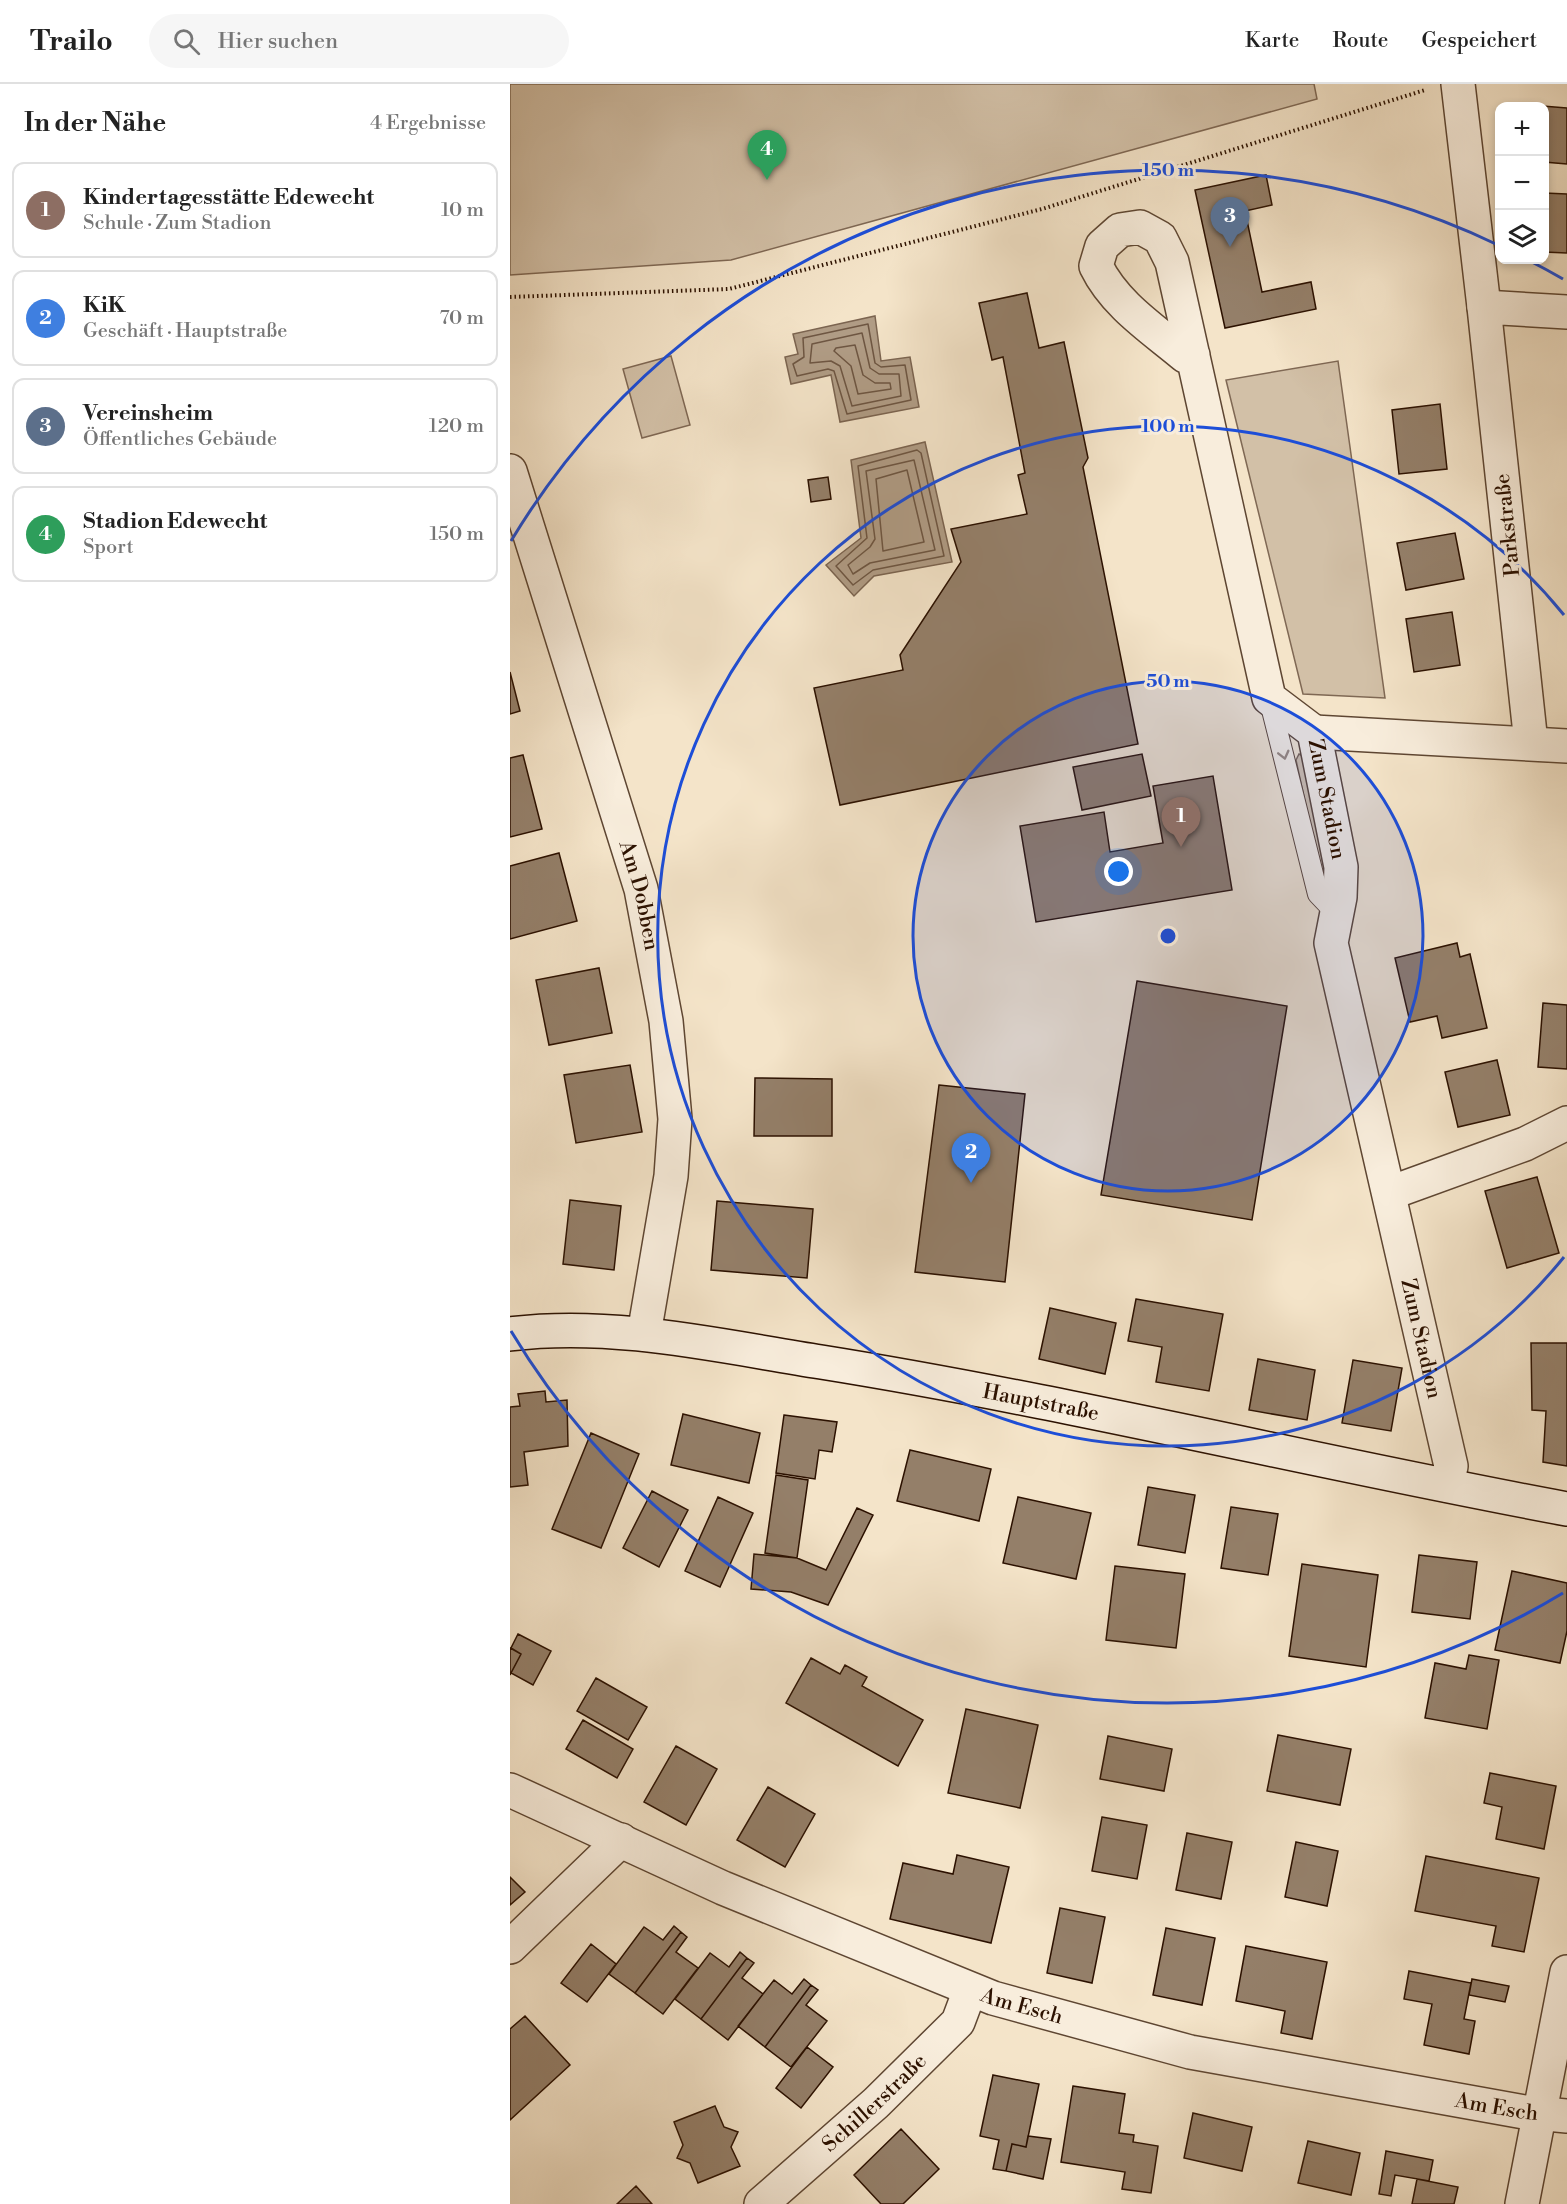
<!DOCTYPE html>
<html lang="de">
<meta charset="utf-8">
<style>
:root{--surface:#fff;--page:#f6f6f6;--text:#222;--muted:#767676;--line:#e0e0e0;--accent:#1a73e8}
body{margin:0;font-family:"Libre Bodoni",serif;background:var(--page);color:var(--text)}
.controls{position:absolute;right:18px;top:18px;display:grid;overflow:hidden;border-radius:12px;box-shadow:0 3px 9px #0003}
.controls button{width:54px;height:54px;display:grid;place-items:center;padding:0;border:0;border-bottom:2px solid var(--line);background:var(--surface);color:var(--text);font:30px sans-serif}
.you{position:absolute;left:609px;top:788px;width:21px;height:21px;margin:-15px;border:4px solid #fff;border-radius:50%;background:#1a73e8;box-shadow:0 0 0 9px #1a73e833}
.badge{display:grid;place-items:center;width:39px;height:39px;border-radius:50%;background:var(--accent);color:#fff;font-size:20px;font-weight:700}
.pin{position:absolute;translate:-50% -50px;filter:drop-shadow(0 2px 3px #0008)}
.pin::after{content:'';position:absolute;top:32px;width:21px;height:18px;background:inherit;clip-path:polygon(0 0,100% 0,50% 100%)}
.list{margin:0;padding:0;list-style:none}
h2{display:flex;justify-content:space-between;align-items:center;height:78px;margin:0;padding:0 24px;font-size:26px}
h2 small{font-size:20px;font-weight:400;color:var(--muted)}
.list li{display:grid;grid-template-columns:39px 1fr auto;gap:18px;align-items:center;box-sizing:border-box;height:96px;margin:0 12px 12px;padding:0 12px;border:2px solid var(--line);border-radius:12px}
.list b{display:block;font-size:22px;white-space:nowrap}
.list p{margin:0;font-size:20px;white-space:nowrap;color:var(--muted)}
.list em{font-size:20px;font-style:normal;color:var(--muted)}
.icon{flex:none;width:33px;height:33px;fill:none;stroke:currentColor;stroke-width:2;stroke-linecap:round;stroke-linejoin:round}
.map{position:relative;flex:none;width:1057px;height:2120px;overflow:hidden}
header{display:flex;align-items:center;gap:36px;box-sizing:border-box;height:84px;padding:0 30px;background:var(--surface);border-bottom:2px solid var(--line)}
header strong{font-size:28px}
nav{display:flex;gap:33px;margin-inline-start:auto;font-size:21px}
.search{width:420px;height:54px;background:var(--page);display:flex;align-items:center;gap:15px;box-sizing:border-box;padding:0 21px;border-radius:33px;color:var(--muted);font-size:22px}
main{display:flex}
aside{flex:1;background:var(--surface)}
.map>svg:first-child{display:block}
.green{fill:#d2c0a7;stroke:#7f6854;stroke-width:1.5}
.water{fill:#b09c85;stroke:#7b6450;stroke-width:1.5}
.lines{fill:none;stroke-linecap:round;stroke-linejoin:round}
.shore{stroke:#6e5642;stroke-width:1.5}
.building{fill:#947f69;stroke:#2c1100;stroke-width:1.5}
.lane-casing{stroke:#5e4632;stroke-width:22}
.street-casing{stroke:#5e4632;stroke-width:36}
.secondary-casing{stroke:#2c1100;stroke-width:36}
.path{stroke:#2c1100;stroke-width:4;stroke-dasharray:1.5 3;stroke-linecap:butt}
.lane{stroke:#f8eddc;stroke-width:20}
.street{stroke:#f8eddc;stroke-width:33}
.secondary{stroke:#f8eddc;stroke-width:33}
.oneway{stroke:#9c8a79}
.ring{fill:none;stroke:#1d4ed8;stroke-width:3}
.labels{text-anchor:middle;stroke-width:6;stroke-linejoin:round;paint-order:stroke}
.street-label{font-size:21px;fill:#2c1100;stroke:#f8eddc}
.centre{fill:#1d4ed8;stroke:#f8eddc;stroke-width:3}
.ring-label{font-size:18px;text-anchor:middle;font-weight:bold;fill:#1d4ed8;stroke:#f8eddc;stroke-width:6;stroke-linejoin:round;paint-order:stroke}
</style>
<header>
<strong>Trailo</strong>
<div class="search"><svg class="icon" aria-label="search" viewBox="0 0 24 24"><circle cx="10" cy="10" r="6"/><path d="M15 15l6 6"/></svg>Hier suchen</div>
<nav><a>Karte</a><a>Route</a><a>Gespeichert</a></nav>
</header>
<main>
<aside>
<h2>In der Nähe<small>4 Ergebnisse</small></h2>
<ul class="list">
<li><span class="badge" style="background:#8d6e63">1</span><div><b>Kindertagesstätte Edewecht</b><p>Schule · Zum Stadion</p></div><em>10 m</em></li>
<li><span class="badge" style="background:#3f7fe0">2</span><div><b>KiK</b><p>Geschäft · Hauptstraße</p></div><em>70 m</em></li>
<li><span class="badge" style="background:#5c6f8a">3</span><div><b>Vereinsheim</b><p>Öffentliches Gebäude</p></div><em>120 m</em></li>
<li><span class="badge" style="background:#2e9e5b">4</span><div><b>Stadion Edewecht</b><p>Sport</p></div><em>150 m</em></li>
</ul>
</aside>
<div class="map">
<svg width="1057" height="2120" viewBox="0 0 1057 2120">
<rect width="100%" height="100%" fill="#f4e4c9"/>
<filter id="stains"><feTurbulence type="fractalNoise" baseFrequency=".00333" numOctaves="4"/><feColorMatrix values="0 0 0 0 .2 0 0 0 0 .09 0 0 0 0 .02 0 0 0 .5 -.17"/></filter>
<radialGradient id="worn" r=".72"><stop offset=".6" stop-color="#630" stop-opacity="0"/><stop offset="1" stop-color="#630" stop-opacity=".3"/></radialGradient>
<path class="green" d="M0 0H804L807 15 221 176 0 191Z
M161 272 180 341 132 354 113 285Z
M828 277 875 614 793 610 716 296Z
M789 670 793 672 815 790 812 796 786 676Z"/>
<path class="water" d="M365 232 371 277 400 273 409 323 330 338 321 291 281 300 275 273 288 270 283 250Z
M415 358 442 478 364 492 344 512 316 481 351 454 341 376Z"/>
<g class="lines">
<path class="shore" d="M358 240 365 279 371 283 395 281 401 316 337 330 324 287 318 285 287 292 283 280 294 273 293 254Z
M352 249 360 284 369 290H389L391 312 342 322 330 282 321 277 300 279 302 260Z
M345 261 353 291 365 299H380L381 305 348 310 341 282 324 267 326 264Z
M407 366 411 369 434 472 363 486 343 501 326 482 357 454 348 382Z
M404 376 425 466 360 479 343 490 338 481 360 463 365 455 356 387Z
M397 386 414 458 373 467 366 395Z"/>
</g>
<path class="building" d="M1008 20 1057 24V80L1034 78V22Z
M756 91 762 121 735 127 752 208 801 198 806 225 715 244 685 106Z
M1034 109 1057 110V169L1034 168Z
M517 209 529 264 554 258 578 374 573 383 628 660 330 721 304 604 393 586 390 571 451 478 441 445 517 430 508 391 515 389 493 273 482 276 469 219Z
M930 320 937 385 889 390 882 326Z
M318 393 321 415 301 418 298 396Z
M945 449 954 495 896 506 887 459Z
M942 528 950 581 904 588 896 535Z
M0 588 10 627 0 630Z
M632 670 641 712 572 726 563 683Z
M13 671 32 745 0 753V674Z
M703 692 722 806 526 838 510 742 594 728 600 768 653 759 643 702Z
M49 769 67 837 0 855V782Z
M947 859 950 873 960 870 977 944 932 954 927 932 900 938 885 874Z
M89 884 102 949 39 961 26 896Z
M627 897 777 922 742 1136 591 1111Z
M1033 919 1057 921V985L1028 983Z
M987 976 1000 1031 948 1043 935 988Z
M120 981 132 1048 66 1059 54 991Z
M245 994 322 995V1052H244Z
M429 1001 515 1010 495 1198 405 1188Z
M1027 1093 1049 1169 997 1184 975 1107Z
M60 1116 111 1122 104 1186 53 1180Z
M207 1117 303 1125 297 1194 201 1186Z
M626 1215 713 1230 699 1307 646 1298 652 1263 618 1257Z
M540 1224 606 1239 595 1290 529 1275Z
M1021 1259H1057V1382L1033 1378 1036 1327 1022 1326Z
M748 1275 805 1286 797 1336 739 1326Z
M843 1276 892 1284 881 1347 832 1339Z
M35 1307 36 1318 57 1316 58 1362 14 1368 18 1401 0 1403V1323L10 1322 8 1310Z
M173 1330 250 1349 239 1399 161 1381Z
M274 1331 327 1338 322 1368 309 1366 305 1395 266 1389Z
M81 1349 129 1370 91 1464 42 1445Z
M400 1366 481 1385 469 1437 387 1417Z
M266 1391 298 1396 287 1474 255 1469Z
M638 1403 685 1411 675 1469 628 1461Z
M142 1407 178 1426 149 1483 113 1464Z
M208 1413 243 1429 210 1503 175 1487Z
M508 1413 581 1429 566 1495 493 1479Z
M721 1423 768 1430 758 1491 711 1484Z
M347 1424 363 1431 318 1521 281 1508 241 1505 244 1470 287 1474 316 1486Z
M909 1471 967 1478 960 1535 902 1528Z
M792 1480 868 1491 856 1583 779 1572Z
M605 1482 675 1490 666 1564 596 1556Z
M1002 1487 1057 1499V1547L1050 1579 985 1566Z
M8 1550 41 1567 23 1601 1 1589 11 1570 1 1564Z
M0 1564 11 1570 0 1591Z
M959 1571 989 1576 977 1645 915 1634 925 1579 956 1585Z
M301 1574 330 1590 335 1581 357 1593 352 1602 413 1636 388 1682 276 1619Z
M86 1594 137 1623 118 1656 67 1627Z
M456 1625 528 1641 510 1724 438 1709Z
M73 1636 123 1665 107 1694 56 1665Z
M768 1651 841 1665 830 1721 757 1707Z
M598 1652 662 1665 654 1707 590 1695Z
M166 1662 207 1685 176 1741 134 1718Z
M980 1689 1046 1702 1034 1765 986 1755 992 1723 974 1719Z
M258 1703 305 1730 275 1783 227 1756Z
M592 1733 637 1741 627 1795 582 1787Z
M677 1749 722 1758 711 1815 666 1806Z
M786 1758 828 1767 817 1822 775 1813Z
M447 1771 499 1783 481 1859 380 1835 393 1779 443 1790Z
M916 1772 1029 1794 1014 1868 982 1862 986 1842 905 1827Z
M0 1793 15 1808 0 1821Z
M550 1824 595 1833 582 1899 537 1889Z
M164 1842 171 1848 125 1909 99 1890 134 1843 153 1856Z
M656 1844 705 1854 692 1921 643 1911Z
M171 1848 177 1853 166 1868 188 1884 153 1930 125 1909Z
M81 1860 106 1880 77 1918 51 1899Z
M736 1862 817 1878 802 1955 771 1949 775 1927 726 1917Z
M230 1868 237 1874 191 1935 165 1915 200 1869 219 1883Z
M237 1874 244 1879 232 1894 253 1910 218 1956 191 1935Z
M899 1887 961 1899 954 1935 965 1937 959 1970 914 1961 922 1920 894 1915Z
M294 1895 301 1901 255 1963 228 1942 264 1896 282 1910Z
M962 1895 999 1902 995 1918 959 1911Z
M301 1901 308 1906 296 1921 317 1937 281 1983 255 1963Z
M15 1932 60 1981 0 2036V1945Z
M297 1963 323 1983 291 2024 266 2004Z
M483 1991 529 2000 516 2063 502 2060 496 2087 483 2085 489 2056 470 2052Z
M563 2002 615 2010 609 2049 624 2051 623 2058 648 2062 641 2109 612 2105 615 2088 551 2078Z
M205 2022 214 2043 228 2048 221 2063 230 2082 188 2099 180 2079 167 2074 173 2061 164 2038Z
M683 2029 742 2043 732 2087 674 2074Z
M391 2045 429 2085 393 2120H371L344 2091Z
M518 2052 541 2055 533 2095 496 2087 502 2060 516 2063Z
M798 2057 850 2069 841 2111 788 2099Z
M876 2067 923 2076 919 2097 885 2091 881 2112 869 2110Z
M907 2095 948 2103 944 2120H902Z
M126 2102 142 2120H107Z"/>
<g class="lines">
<defs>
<path id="lane" d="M759 614 808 810 827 830"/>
<g id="street">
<path d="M948 0 974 223"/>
<path id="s1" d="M683 271 675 272C643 245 605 221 586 182L592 162 610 146 630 143 650 154 662 178 759 614 804 648 831 783 830 813 821 859 941 1382 937 1401"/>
<path id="s2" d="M0 387 131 805 156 937 165 1035 161 1092 134 1250"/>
<path d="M804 648 1057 662"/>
<path d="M1021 659 974 223 1057 228"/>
<path d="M880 1109 1015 1060 1057 1039"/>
<path id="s3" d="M0 1706 213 1804 483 1914 680 1968 1014 2028 1057 2032"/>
<path d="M0 1863 111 1756"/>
<path id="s4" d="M251 2120 366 2019 448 1938 460 1906"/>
<path d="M1012 2120 1057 1888"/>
</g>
<g id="secondary">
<path id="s5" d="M0 1250C103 1237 209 1262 311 1278 561 1318 808 1379 1057 1425"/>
</g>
</defs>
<use href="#lane" class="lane-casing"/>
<use href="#street" class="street-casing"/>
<use href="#secondary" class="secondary-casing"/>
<path class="path" d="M0 213 219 205 532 125 915 6"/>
<use href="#lane" class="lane"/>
<use href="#street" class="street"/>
<use href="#secondary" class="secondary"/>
</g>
<defs><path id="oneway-chevron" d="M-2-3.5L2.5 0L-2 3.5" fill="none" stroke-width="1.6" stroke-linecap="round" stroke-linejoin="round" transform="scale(1.5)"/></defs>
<use class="oneway" href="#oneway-chevron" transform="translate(774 671) rotate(76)"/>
<circle cx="658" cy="852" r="255" fill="#1d4ed8" fill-opacity=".12"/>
<g class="ring">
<circle cx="658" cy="852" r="255"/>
<path d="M1054 1173A510 510 0 1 1 1054 531"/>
<path d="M1053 1509A766 766 0 0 1 1 1247M1 457A766 766 0 0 1 988 161M1018 176A766 766 0 0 1 1053 195"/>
</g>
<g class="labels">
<g class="street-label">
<text transform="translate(997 441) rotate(-96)" y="7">Parkstraße</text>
<text dy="7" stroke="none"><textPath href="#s1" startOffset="822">Zum Stadion</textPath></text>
<text dy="7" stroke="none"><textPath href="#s2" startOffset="444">Am Dobben</textPath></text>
<text dy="7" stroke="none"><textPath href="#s1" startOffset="1374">Zum Stadion</textPath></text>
<text dy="7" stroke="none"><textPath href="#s5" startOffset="537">Hauptstraße</textPath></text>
<text dy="7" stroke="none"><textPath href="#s3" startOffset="556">Am Esch</textPath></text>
<text dy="7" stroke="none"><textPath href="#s4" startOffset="152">Schillerstraße</textPath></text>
<text dy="7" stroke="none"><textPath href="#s3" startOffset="1042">Am Esch</textPath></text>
</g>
</g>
<circle cx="658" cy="852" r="9" class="centre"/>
<g class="ring-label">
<text x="658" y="92">150 m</text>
<text x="658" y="348">100 m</text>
<text x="658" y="603">50 m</text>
</g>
<rect width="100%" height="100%" filter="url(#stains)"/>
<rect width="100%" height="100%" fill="url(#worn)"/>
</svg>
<div class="controls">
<button>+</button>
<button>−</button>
<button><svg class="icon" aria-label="layers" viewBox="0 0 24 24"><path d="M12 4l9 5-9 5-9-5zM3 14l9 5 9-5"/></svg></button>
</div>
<div class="you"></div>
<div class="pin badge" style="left:671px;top:763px;background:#8d6e63">1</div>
<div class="pin badge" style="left:461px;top:1099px;background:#3f7fe0">2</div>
<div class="pin badge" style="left:720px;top:163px;background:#5c6f8a">3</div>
<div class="pin badge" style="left:257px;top:96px;background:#2e9e5b">4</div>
</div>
</main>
